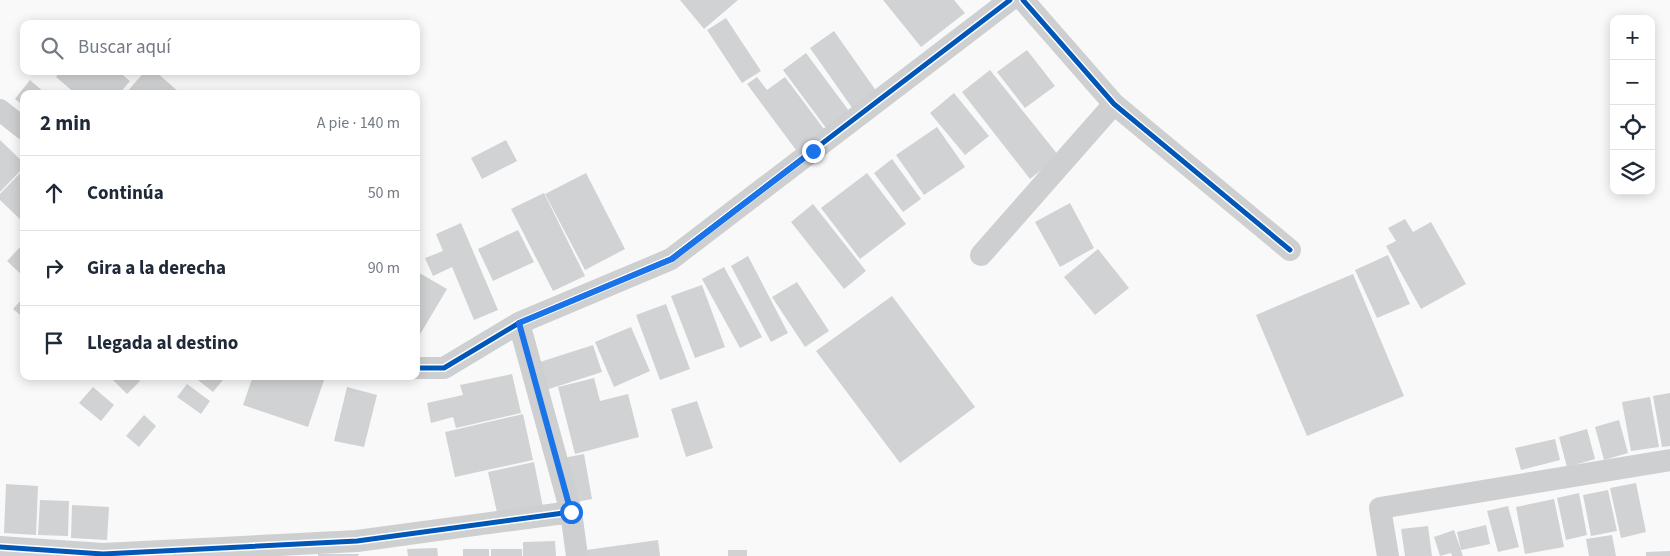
<!DOCTYPE html>
<html lang="es">
<meta charset="utf-8">
<style>
:root{--surface:#fff;--page:#f6f6f7;--text:#1f2937;--muted:#747a83;--line:#e0e1e3}
body{margin:0;font-family:"Source Sans 3",sans-serif;background:var(--page);color:var(--text)}
.controls{position:absolute;right:15px;top:15px;display:grid;overflow:hidden;border-radius:10px;box-shadow:0 2px 12px #0003}
.controls button{width:45px;height:45px;display:grid;place-items:center;padding:0;border:0;border-bottom:1px solid var(--line);background:var(--surface);color:var(--text);font:25px sans-serif}
.stop{position:absolute;width:15px;height:15px;margin:-11px;border:4px solid #1a73e8;border-radius:50%;background:#fff}
.stop.end{background:#1a73e8;border-color:#fff;box-shadow:0 1px 5px #0008}
.list{margin:0;padding:0;list-style:none}
h2{display:flex;justify-content:space-between;align-items:center;height:65px;margin:0;padding:0 20px;font-size:21px}
h2 small{font-size:16px;font-weight:400;color:var(--muted)}
.list li{display:grid;grid-template-columns:32px 1fr auto;gap:15px;align-items:center;box-sizing:border-box;height:75px;padding:0 20px;border-top:1px solid var(--line)}
.list b{display:block;font-size:19px;white-space:nowrap}
.list em{font-size:16px;font-style:normal;color:var(--muted)}
.icon{flex:none;width:28px;height:28px;fill:none;stroke:currentColor;stroke-width:2;stroke-linecap:round;stroke-linejoin:round}
.map{position:relative;flex:none;width:1670px;height:556px;overflow:hidden}
.search{position:absolute;background:var(--surface);box-shadow:0 2px 12px #0003;left:20px;top:20px;width:400px;height:55px;display:flex;align-items:center;gap:12px;box-sizing:border-box;padding:0 18px;border-radius:10px;color:var(--muted);font-size:19px}
.panel{position:absolute;background:var(--surface);box-shadow:0 2px 12px #0003;left:20px;top:90px;width:400px;height:290px;border-radius:10px}
.map>svg:first-child{display:block}
.building{fill:#d0d2d3}
.lines{fill:none;stroke-linecap:round;stroke-linejoin:round}
.minor{stroke:#cecfd0;stroke-width:22}
.cycleway-casing{stroke:#fff;stroke-width:8}
.cycleway{stroke:#0057b8;stroke-width:5}
.route{stroke:#1a73e8;stroke-width:6}
</style>
<div class="map">
<svg width="1670" height="556" viewBox="0 0 1670 556">
<rect width="100%" height="100%" fill="#f9f9f9"/>
<path class="building" d="M680 0H738L704 29Z
M883 0H954L965 13 921 47Z
M726 18 761 71 742 83 707 30Z
M834 31 879 95 855 112 810 48Z
M1027 50 1055 86 1025 108 997 72Z
M806 53 849 111 826 128 783 70Z
M990 70 1059 156 1030 179 962 92Z
M61 71H118L130 81 119 94H76L56 77Z
M145 71H155L181 94H127L126 93Z
M757 77 767 90 785 77 824 129 796 150 747 84Z
M30 80 46 94H24V106L15 99Z
M954 93 989 136 965 155 930 113Z
M937 127 965 167 924 195 896 155Z
M0 140 24 163V167L0 192Z
M506 140 517 161 482 179 471 158Z
M892 159 921 199 903 212 874 173Z
M24 169V223L0 200V194Z
M586 173 625 249 585 270 545 194Z
M867 173 906 224 860 259 821 208Z
M544 193 585 276 553 291 511 209Z
M1070 203 1094 248 1060 267 1035 222Z
M813 204 866 271 844 289 791 222Z
M1405 219 1413 232 1431 222 1466 284 1421 309 1386 246 1396 241 1388 228Z
M461 223 498 310 474 320 452 267 433 276 425 258 443 251 436 234Z
M518 230 534 262 493 281 478 249Z
M24 243V277L7 261Z
M1098 249 1129 288 1095 315 1064 277Z
M1388 255 1410 304 1377 318 1355 270Z
M748 256 788 333 771 342 731 266Z
M724 267 762 337 740 348 702 279Z
M416 271 447 289 416 341Z
M1353 274 1404 396 1307 436 1256 315Z
M797 282 829 331 805 347 772 297Z
M702 285 725 347 695 358 671 296Z
M892 296 975 407 900 463 816 351Z
M24 297V318L13 309Z
M666 304 690 369 660 380 636 315Z
M631 327 650 371 614 387 595 342Z
M593 345 602 372 546 390 537 363Z
M512 374 521 413 456 428 453 417 431 423 427 403 463 395 460 385Z
M109 376H135L140 381 127 394Z
M193 376H226L213 392Z
M253 376H313L324 380 308 427 243 405Z
M594 378 600 401 628 394 639 437 575 454 558 387Z
M187 384 210 401 201 414 177 397Z
M93 387 114 405 101 421 79 403Z
M347 387 377 395 364 447 334 441Z
M1670 393V446L1662 447 1653 396Z
M1650 397 1659 447 1631 451 1622 402Z
M697 401 713 448 686 457 671 409Z
M523 414 533 460 455 477 445 432Z
M144 415 156 426 139 447 126 436Z
M1619 420 1628 453 1604 460 1595 427Z
M1587 429 1595 459 1567 467 1559 437Z
M1555 439 1560 460 1521 470 1515 448Z
M584 454 592 499 571 503 563 458Z
M534 462 543 507 498 517 488 472Z
M1636 483 1646 532 1621 538 1610 488Z
M6 484 38 486 36 535 4 533Z
M1608 490 1617 531 1591 536 1583 495Z
M1579 493 1587 535 1566 540 1557 498Z
M1554 499 1564 547 1525 554 1516 507Z
M40 500 69 501 68 536 38 535Z
M72 505 109 507 107 540 71 538Z
M1508 506 1519 547 1498 552 1487 511Z
M1486 525 1490 544 1461 550 1457 532Z
M1428 526 1432 556H1405L1401 529Z
M1454 530 1463 556H1452L1451 553 1440 556 1434 537Z
M1612 535 1616 556H1589L1586 539Z
M658 540 660 556H586V550Z
M555 541 556 556H523V542Z
M437 548 438 556H408L407 549Z
M463 549H489V556H463Z
M491 549H522V556H491Z
M728 550H747V556H728Z
M1670 551V556H1646V552Z
M318 554H359L358 556H318Z"/>
<g class="lines">
<path class="minor" d="M1023 0 1114 104 1290 250
M0 110 24 129
M981 255 1114 104
M519 323 571 512 577 556
M416 368H444L519 323 671 259 1010 0
M0 547 103 554 357 541 571 512
M1388 556 1380 508 1670 460"/>
<defs>
<path id="cycleway" d="M1023 0 1114 104 1290 250
M416 368H444L519 323 671 259 1010 0
M0 547 103 554 357 541 571 512"/>
</defs>
<use href="#cycleway" class="cycleway-casing"/>
<use href="#cycleway" class="cycleway"/>
</g>
<g class="lines">
<path class="route" d="M571 512 519 323 672 259 813 151"/>
</g>
</svg>
<div class="controls">
<button>+</button>
<button>−</button>
<button><svg class="icon" aria-label="locate" viewBox="0 0 24 24"><circle cx="12" cy="12" r="6"/><path d="M12 2v4M12 18v4M2 12h4M18 12h4"/></svg></button>
<button><svg class="icon" aria-label="layers" viewBox="0 0 24 24"><path d="M12 4l9 5-9 5-9-5zM3 14l9 5 9-5"/></svg></button>
</div>
<div class="stop" style="left:571px;top:512px"></div>
<div class="stop end" style="left:813px;top:151px"></div>
<div class="search"><svg class="icon" aria-label="search" viewBox="0 0 24 24"><circle cx="10" cy="10" r="6"/><path d="M15 15l6 6"/></svg>Buscar aquí</div>
<section class="panel">
<h2>2 min<small>A pie · 140 m</small></h2>
<ul class="list">
<li><svg class="icon" aria-label="ahead" viewBox="0 0 24 24"><path d="M12 20V5M6 11l6-6 6 6"/></svg><div><b>Continúa</b></div><em>50 m</em></li>
<li><svg class="icon" aria-label="right" viewBox="0 0 24 24"><path d="M7 20v-9h11M14 6l5 5-5 5"/></svg><div><b>Gira a la derecha</b></div><em>90 m</em></li>
<li><svg class="icon" aria-label="arrive" viewBox="0 0 24 24"><path d="M6 21V4h12l-3 4 3 4H6"/></svg><div><b>Llegada al destino</b></div></li>
</ul>
</section>
</div>
